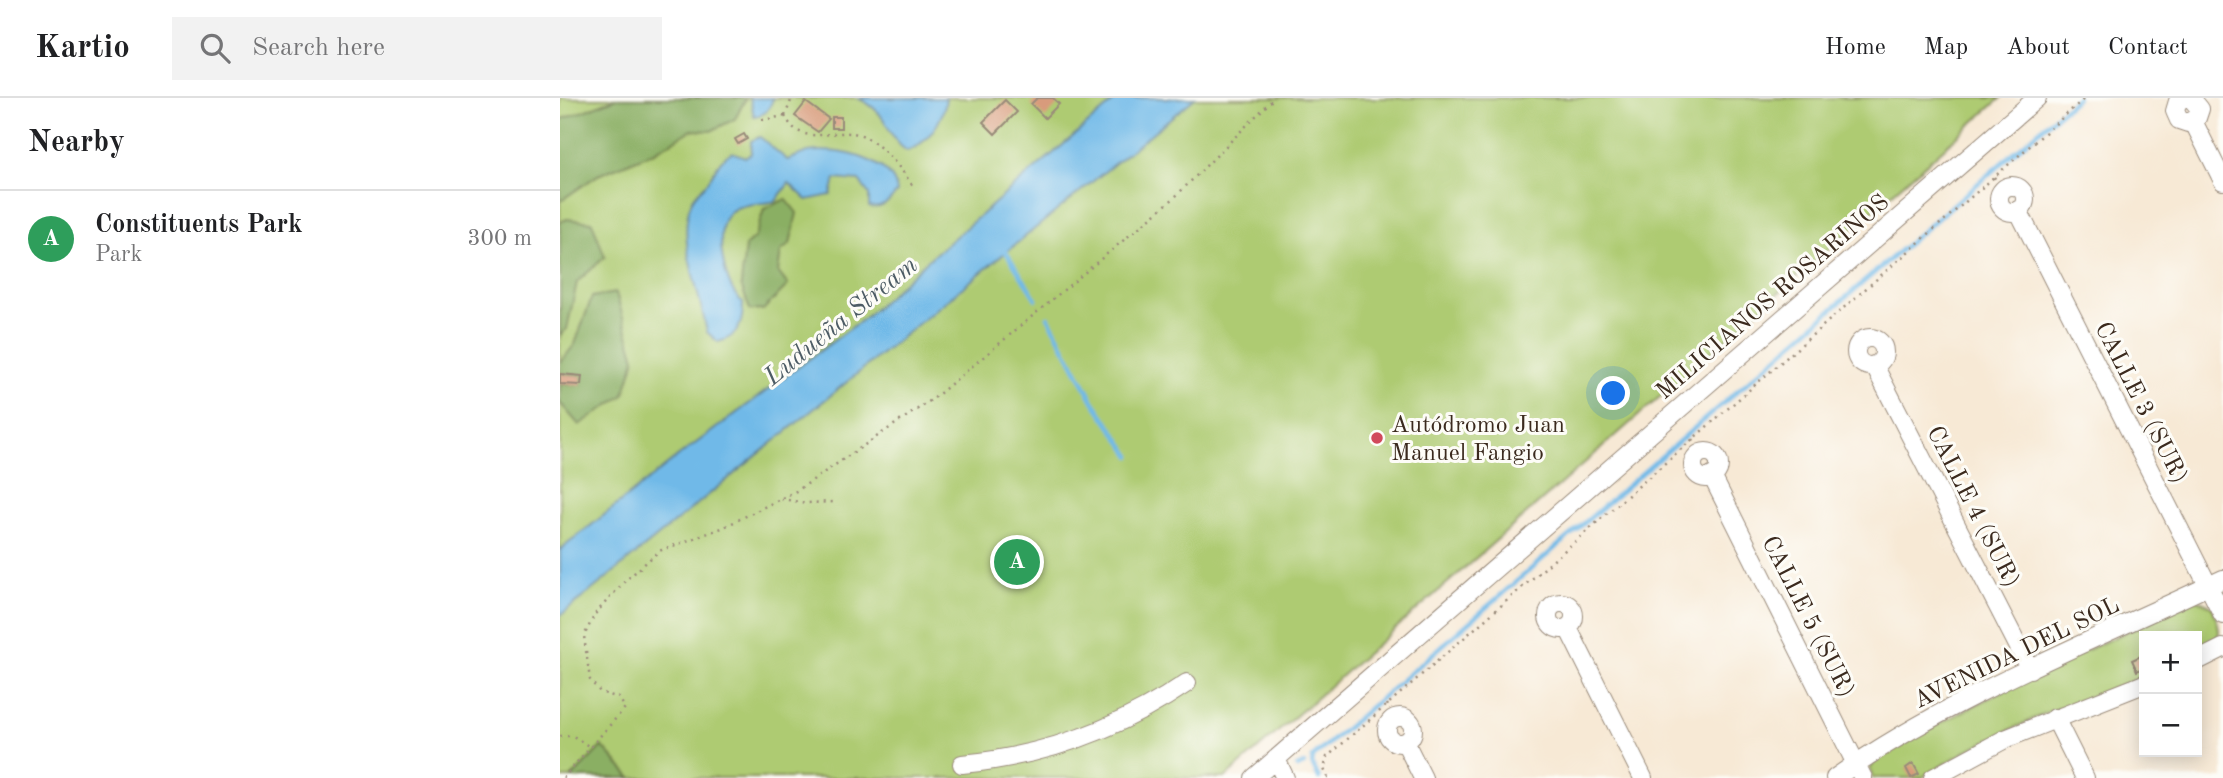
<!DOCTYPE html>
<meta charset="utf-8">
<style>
:root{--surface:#fff;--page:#f2f2f2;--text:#202124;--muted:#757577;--line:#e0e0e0;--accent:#d1495b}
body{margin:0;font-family:"Old Standard TT",serif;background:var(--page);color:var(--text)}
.controls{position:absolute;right:21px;bottom:21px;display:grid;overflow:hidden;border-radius:0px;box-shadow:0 4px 18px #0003}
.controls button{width:63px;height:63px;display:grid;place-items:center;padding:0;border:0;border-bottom:2px solid var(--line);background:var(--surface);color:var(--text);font:35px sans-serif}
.you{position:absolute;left:1054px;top:296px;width:24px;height:24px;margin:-18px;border:5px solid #fff;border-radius:50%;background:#1a73e8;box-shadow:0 0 0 10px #1a73e833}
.badge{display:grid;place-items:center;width:46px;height:46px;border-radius:50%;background:var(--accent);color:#fff;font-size:23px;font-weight:700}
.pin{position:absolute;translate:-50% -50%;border:4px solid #fff;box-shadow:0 2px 7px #0006}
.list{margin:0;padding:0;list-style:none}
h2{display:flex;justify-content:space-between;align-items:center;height:91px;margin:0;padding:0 28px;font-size:30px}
h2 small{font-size:23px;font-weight:400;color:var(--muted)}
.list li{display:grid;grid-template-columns:46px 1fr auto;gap:21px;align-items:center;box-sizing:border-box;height:98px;padding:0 28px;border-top:2px solid var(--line)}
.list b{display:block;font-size:26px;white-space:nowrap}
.list p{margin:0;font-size:23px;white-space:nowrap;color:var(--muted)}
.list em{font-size:23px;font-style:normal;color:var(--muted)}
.icon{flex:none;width:38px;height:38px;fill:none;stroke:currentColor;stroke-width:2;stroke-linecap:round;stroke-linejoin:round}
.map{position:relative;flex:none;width:1663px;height:680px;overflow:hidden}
header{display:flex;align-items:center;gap:42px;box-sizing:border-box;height:98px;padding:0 35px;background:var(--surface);border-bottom:2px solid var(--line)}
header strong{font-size:33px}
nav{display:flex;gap:38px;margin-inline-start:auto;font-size:24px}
.search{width:490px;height:63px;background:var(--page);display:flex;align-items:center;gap:18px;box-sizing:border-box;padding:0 24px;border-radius:0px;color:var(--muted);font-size:26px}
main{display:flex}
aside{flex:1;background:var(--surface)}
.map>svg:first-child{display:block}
.green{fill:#aecb72;stroke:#747a48;stroke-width:2}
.forest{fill:#8aaf64;stroke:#626c41;stroke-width:2}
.water{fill:#6fb9e8;stroke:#557283;stroke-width:2}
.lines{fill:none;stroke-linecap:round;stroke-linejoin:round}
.stream{stroke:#6fb9e8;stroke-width:4.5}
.building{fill:#d89b7c}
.minor-casing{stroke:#998a7a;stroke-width:20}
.path{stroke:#998a7a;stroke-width:2.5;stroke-dasharray:2 5;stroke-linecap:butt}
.minor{stroke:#fff;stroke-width:18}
.poi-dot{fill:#d1495b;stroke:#fdfcf7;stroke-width:2.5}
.labels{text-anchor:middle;stroke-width:6;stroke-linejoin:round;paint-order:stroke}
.street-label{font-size:24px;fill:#3b2a1e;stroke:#fdfcf7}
.poi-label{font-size:24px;fill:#3b2a1e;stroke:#fdfcf7;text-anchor:start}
.water-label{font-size:26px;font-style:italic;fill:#4d5c65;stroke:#fdfcf7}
</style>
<header>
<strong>Kartio</strong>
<div class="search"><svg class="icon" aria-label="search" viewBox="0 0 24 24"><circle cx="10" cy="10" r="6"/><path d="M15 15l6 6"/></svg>Search here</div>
<nav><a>Home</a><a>Map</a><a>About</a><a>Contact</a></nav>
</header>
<main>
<aside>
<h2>Nearby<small></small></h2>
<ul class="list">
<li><span class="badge" style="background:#2e9e5b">A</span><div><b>Constituents Park</b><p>Park</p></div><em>300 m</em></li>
</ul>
</aside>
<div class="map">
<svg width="1663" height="680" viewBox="0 0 1663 680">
<rect width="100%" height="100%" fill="#fdfcf7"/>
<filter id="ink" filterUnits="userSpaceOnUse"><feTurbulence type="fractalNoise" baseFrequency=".0143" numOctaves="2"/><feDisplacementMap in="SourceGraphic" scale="14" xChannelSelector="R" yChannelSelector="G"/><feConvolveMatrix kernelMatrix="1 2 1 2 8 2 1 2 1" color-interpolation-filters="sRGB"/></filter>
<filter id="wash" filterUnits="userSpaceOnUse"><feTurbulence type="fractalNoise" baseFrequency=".00686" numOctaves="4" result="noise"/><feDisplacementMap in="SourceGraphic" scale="28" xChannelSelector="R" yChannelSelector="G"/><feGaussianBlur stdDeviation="1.57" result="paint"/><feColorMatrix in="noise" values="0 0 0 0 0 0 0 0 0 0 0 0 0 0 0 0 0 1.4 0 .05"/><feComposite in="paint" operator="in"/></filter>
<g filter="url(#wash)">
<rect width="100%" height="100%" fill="#f7e9d5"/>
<path class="green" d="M0 0H1441L665 680H0Z
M1636 501 1652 508C1663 537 1663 542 1637 556V538H1584V579L1484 616 1410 651 1361 680H1313L1310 672 1314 663 1337 647 1488 570Z"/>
<path class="forest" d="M57 0H186L175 21 151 33 132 32 94 54 38 77 0 103V22Z
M226 101 237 115 230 146 221 153 218 174 228 187 203 212H190L181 187 185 148 195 139 204 111Z
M7 121 32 124 45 159 17 184 7 231 0 237V124Z
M56 195 75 261 64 297 19 327 0 305V286L21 287V278L0 276V265L15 246 32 199Z
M42 648 71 680H11Z"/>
<path class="water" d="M190 0H213C210 11 205 17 194 18Z
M297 0H386C384 22 367 46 347 53 325 39 331 14 297 0Z
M558 0H635L0 518V452L116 360 307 218 369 161Z
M200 39 227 62C234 60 241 56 248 54 276 49 334 61 337 94 329 104 322 112 309 109V96L299 83 275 81 271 97 247 102 229 85 216 103C202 107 180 104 169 115 152 131 165 194 183 204 183 224 180 239 158 244L147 234 145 225C138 188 117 141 131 105 134 96 143 91 148 83 157 71 158 62 172 54L185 59 191 56V43Z"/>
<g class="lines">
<path class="stream" d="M444 151 476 201
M488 219 533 303 571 358
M737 669 744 666
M759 680 752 666 753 659 1517 0"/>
</g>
<g id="blocks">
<path class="building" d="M477 0H493L499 6 485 20 471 6Z
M445 2 457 14 435 36 423 24Z
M246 4 269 21 258 34 235 18Z
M272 19H281V30H272Z
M184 36 187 41 178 46 175 41Z
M0 276 22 278 21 287 0 286Z
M1581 558 1584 570 1577 573 1572 562Z
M1353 665 1359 676 1351 680 1346 670Z"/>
</g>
</g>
<g filter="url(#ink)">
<use href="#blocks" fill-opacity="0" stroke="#998a7a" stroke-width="2"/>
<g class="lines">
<defs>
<path id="minor" d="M1624 0 1618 3 1615 13 1619 22 1628 25 1637 20 1640 11 1631 0
M1633 23 1663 83
M1439 101a13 13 0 1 1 26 0a13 13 0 1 1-26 0Z
M1458 112 1663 517
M1296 254a14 14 0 1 1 28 0a14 14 0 1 1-28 0Z
M1314 267 1470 571
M1133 367a13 13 0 1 1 26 0a13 13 0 1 1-26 0Z
M1152 378 1303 680
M988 518a13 13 0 1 1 26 0a13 13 0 1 1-26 0Z
M1008 530 1083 680
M1637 563 1663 550
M827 632a13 13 0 1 1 26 0a13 13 0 1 1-26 0Z
M1495 620 1525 680
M845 644 863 680
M716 661 725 680
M402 666C485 658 558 632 627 585
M694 680 1477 0
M1275 680C1393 597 1533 543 1663 481
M1373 680 1445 641 1584 586"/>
</defs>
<use href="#minor" class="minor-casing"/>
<path class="path" d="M225 18C242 51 271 30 298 36 316 40 343 72 352 87
M225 18 232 0
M202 22 225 18
M1434 79 1443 92
M1132 341 1140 355
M221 401 247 405 273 404
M827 606 835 621
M0 638H13L30 649
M3 680 65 610 59 600 40 594 30 582 24 538 35 516 65 483 99 453 162 430 238 392 374 300 613 101 714 0
M768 680 764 671 767 659 1525 0"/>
<use href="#minor" class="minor"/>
</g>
</g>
<circle class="poi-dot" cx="817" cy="340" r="7"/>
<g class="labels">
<g class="street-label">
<text transform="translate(1212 198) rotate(-41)" y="8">MILICIANOS ROSARINOS</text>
<text transform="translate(1582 304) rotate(63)" y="8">CALLE 3 (SUR)</text>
<text transform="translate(1414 408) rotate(63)" y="8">CALLE 4 (SUR)</text>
<text transform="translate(1249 518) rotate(63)" y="8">CALLE 5 (SUR)</text>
<text transform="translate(1456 554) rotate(-26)" y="8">AVENIDA DEL SOL</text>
</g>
<g class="poi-label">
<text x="831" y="334">Autódromo Juan<tspan x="831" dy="28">Manuel Fangio</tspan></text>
</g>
<g class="water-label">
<text transform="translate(280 222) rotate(-39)" y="9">Ludueña Stream</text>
</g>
</g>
</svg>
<div class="controls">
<button>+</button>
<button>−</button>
</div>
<div class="you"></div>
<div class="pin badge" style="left:457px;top:464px;background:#2e9e5b">A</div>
</div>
</main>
